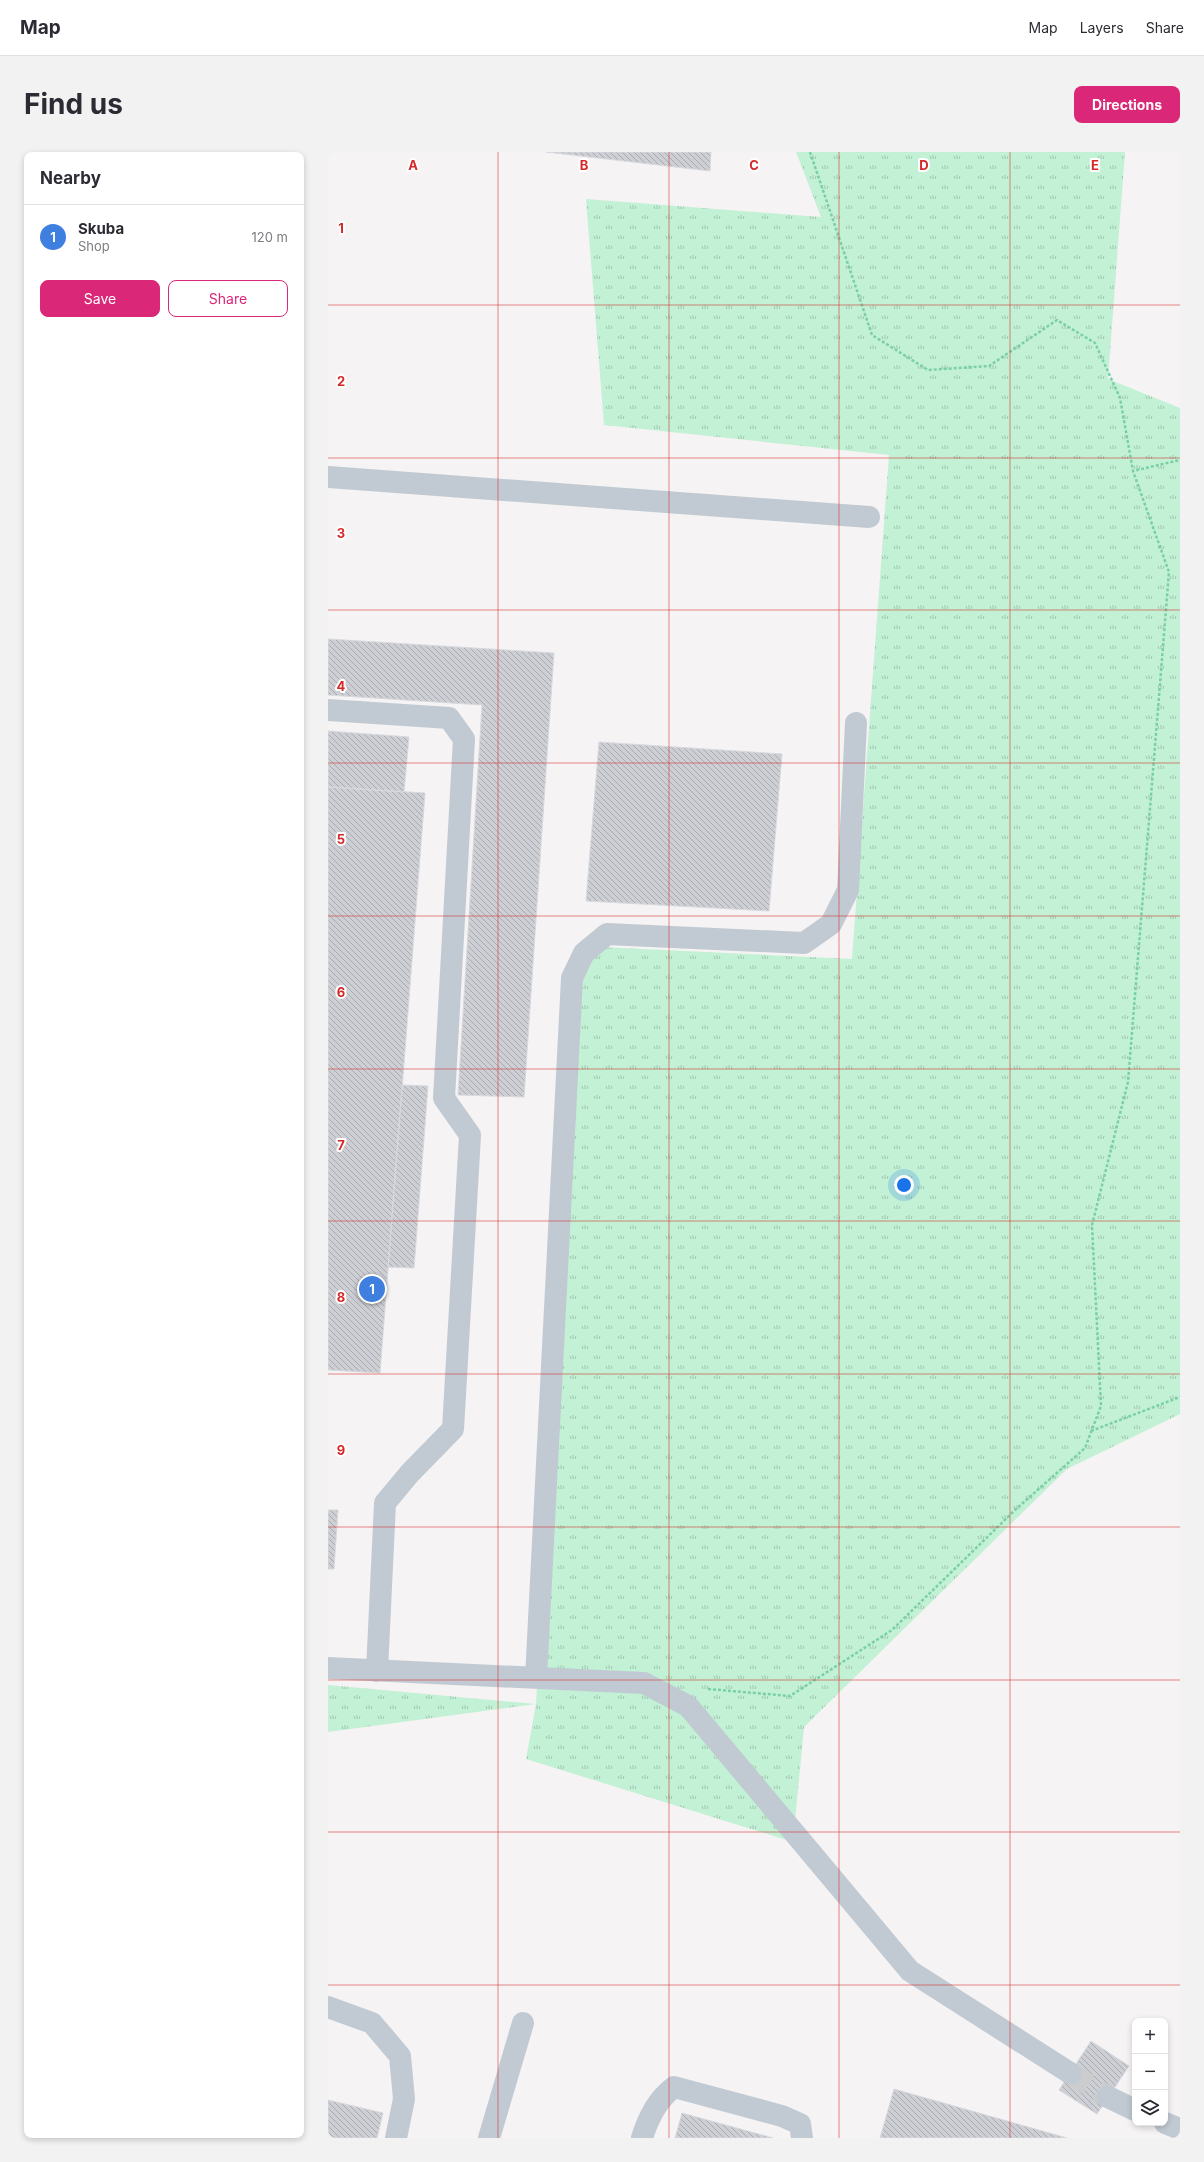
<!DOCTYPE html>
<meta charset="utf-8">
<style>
:root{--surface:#fff;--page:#f2f2f3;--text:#2b2b33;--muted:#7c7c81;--line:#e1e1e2;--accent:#db2777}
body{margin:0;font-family:Inter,sans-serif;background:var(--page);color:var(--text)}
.controls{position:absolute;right:12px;bottom:12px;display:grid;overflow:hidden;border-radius:8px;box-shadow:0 2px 6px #0003}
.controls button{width:36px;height:36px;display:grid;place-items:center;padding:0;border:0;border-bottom:1px solid var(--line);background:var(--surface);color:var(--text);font:20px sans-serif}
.you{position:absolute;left:576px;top:1033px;width:14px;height:14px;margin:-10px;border:3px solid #fff;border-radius:50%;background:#1a73e8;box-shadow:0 0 0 6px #1a73e833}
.badge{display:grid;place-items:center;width:26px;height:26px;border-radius:50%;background:var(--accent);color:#fff;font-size:13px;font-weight:700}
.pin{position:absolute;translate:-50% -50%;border:2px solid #fff;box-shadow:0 1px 4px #0006}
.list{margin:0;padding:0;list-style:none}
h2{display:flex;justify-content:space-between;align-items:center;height:52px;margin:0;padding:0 16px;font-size:17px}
h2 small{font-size:13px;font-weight:400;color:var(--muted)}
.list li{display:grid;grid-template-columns:26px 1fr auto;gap:12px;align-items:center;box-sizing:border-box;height:64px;padding:0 16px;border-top:1px solid var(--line)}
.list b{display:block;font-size:15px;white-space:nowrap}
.list p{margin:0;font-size:13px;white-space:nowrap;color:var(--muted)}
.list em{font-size:13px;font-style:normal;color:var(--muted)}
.actions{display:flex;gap:8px;padding:12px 16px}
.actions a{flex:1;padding:9px 0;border:1px solid var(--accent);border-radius:8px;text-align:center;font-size:14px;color:var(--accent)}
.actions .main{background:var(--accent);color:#fff}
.icon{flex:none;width:22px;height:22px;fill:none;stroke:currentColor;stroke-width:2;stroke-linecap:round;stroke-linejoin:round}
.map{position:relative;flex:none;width:852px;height:1986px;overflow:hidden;border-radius:8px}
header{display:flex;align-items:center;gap:24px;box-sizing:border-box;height:56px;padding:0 20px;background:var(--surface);border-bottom:1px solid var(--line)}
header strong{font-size:19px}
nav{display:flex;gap:22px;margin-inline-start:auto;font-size:14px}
.intro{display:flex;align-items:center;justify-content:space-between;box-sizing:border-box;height:96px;padding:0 24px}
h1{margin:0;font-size:28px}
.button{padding:10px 18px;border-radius:8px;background:var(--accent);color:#fff;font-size:14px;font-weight:700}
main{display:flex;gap:24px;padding:0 24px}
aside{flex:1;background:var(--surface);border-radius:8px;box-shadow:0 2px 6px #0003}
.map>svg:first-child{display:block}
.grass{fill:url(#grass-tufts)}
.building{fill:url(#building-back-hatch);stroke:#d7d9de}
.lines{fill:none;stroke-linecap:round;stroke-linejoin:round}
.minor-tunnel{stroke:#caccce;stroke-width:22;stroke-dasharray:22 11;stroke-linecap:butt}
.path{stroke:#7ad0a6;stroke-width:2.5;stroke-dasharray:3 2;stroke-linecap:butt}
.minor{stroke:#c1cad2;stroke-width:22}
.grid{fill:none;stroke:#d62828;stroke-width:1;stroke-opacity:0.55}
.grid-label{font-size:13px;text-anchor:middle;font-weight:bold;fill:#d62828;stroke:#fff;stroke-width:4;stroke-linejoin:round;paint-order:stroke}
</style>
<header>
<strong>Map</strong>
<nav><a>Map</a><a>Layers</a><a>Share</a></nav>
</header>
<div class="intro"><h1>Find us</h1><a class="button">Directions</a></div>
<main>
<aside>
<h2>Nearby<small></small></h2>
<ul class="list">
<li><span class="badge" style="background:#3f7fe0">1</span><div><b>Skuba</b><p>Shop</p></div><em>120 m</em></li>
</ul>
<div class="actions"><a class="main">Save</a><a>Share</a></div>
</aside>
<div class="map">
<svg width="852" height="1986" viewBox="0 0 852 1986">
<defs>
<pattern id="grass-tufts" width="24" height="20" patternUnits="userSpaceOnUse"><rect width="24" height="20" fill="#c3f1d5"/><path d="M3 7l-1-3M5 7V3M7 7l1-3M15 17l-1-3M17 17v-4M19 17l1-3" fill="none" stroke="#a0c6b0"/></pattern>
<pattern id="building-back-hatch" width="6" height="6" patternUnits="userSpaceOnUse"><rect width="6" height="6" fill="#cdcfd5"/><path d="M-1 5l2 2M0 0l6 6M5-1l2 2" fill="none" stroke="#a8abb0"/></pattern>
</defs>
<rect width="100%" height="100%" fill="#f5f3f3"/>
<path class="grass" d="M468 0H797L780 227 852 256V1262L739 1317 476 1575 465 1690 198 1607 208 1552 0 1580V1533L208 1552 251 794 524 807 561 303 276 273 258 47 493 65Z"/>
<path class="building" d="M218 0H383L382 19Z
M0 487 226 501 196 945 130 943 154 553 0 543Z
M0 579 81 585 76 640 0 635Z
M271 590 454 602 441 759 258 749Z
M0 635 97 641 52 1221 0 1218Z
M74 933 100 934 86 1116 60 1115Z
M0 1358H10L6 1417H0Z
M763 1889 801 1914 769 1962 731 1938Z
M566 1937 739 1986H552Z
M0 1948 55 1961 49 1986H0Z
M354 1961 445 1986H347Z"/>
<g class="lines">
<path class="minor-tunnel" d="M742 1921 780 1945"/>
<path class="path" d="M482 0 544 183 600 218 661 214 729 168 767 191 792 246 805 319
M763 1279 852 1245
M380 1537 462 1544 564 1478 687 1358 757 1296 773 1254 764 1073 800 930 841 420 805 319 852 308"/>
<path class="minor" d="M0 325 541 365
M0 558 121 566 136 587 116 946 142 983 125 1277 82 1321 57 1351 49 1519
M0 1516 316 1531 360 1554 582 1819 742 1921
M208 1526 244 826 256 801 279 782 476 791 503 772 520 738 528 571
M0 1855 44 1871 72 1904 76 1947 68 1986
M780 1945 807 1958
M837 1971 852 1977
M161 1986 195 1871
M314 1986C320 1966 330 1947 346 1935L454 1964 472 1972 474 1986"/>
</g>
<path class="grid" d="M170 0V1986M341 0V1986M511 0V1986M682 0V1986M0 153H852M0 306H852M0 458H852M0 611H852M0 764H852M0 917H852M0 1069H852M0 1222H852M0 1375H852M0 1528H852M0 1680H852M0 1833H852"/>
<g class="grid-label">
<text x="85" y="18">A</text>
<text x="256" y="18">B</text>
<text x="426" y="18">C</text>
<text x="596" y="18">D</text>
<text x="767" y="18">E</text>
<text x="13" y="81">1</text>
<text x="13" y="234">2</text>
<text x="13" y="386">3</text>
<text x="13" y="539">4</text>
<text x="13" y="692">5</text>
<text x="13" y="845">6</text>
<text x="13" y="998">7</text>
<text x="13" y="1150">8</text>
<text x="13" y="1303">9</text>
</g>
</svg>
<div class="controls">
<button>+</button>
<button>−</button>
<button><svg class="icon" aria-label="layers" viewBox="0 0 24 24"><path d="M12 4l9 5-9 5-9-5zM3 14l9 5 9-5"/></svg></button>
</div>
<div class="you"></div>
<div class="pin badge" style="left:44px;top:1137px;background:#3f7fe0">1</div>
</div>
</main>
